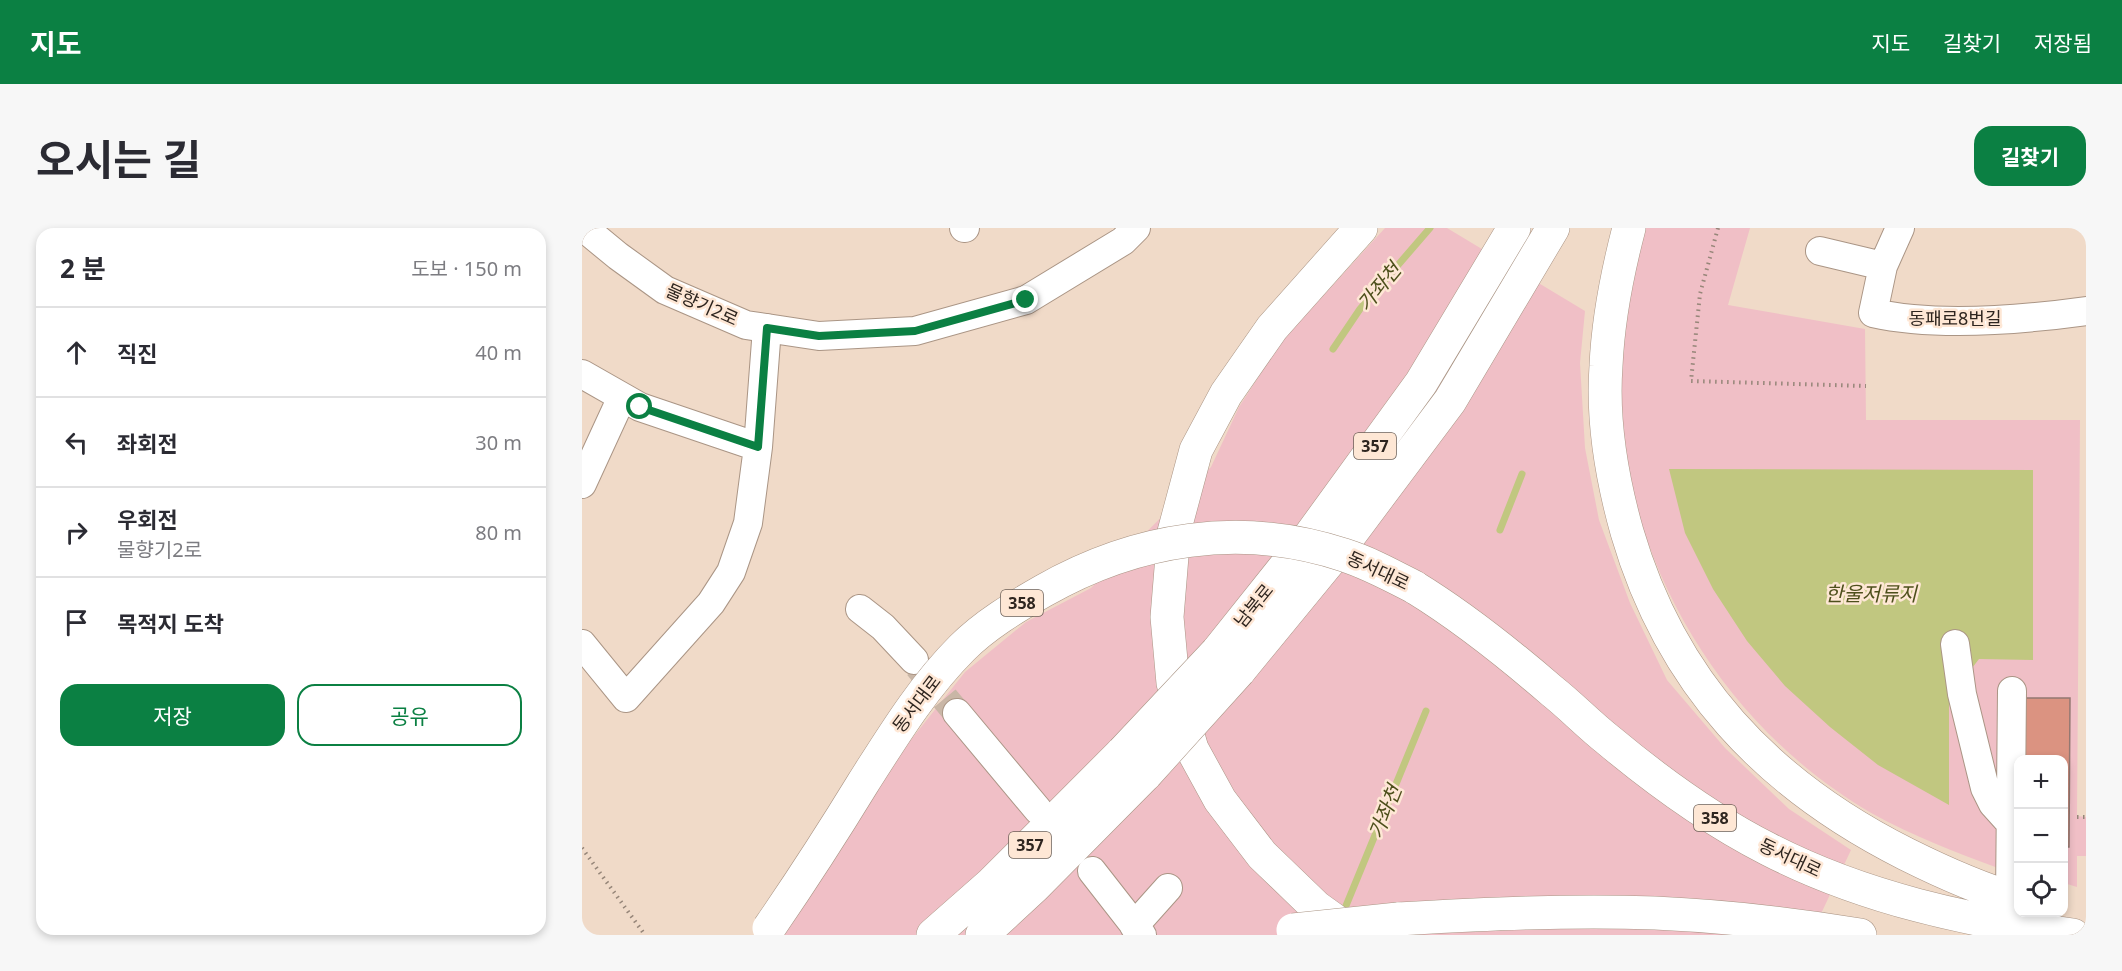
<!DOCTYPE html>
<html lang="ko">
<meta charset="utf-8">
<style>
:root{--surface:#fff;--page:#f7f7f7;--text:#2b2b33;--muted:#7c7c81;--line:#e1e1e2;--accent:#0b8043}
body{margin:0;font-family:"Noto Sans","Noto Sans KR",sans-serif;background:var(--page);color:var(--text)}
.controls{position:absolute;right:18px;bottom:18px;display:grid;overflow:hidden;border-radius:12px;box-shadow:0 3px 9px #0003}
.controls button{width:54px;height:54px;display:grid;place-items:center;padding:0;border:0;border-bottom:2px solid var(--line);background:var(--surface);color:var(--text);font:30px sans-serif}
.stop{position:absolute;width:18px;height:18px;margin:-14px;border:4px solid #0b8043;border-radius:50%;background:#fff}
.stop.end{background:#0b8043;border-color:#fff;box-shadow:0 2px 6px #0008}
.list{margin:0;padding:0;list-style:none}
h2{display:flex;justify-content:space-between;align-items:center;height:78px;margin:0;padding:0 24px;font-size:26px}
h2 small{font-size:20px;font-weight:400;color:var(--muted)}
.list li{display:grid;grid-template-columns:39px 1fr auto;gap:18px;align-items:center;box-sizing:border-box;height:90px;padding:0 24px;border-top:2px solid var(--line)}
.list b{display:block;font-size:22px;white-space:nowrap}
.list p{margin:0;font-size:20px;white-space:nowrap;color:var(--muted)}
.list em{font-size:20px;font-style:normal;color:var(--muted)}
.actions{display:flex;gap:12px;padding:18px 24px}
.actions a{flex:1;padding:14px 0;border:2px solid var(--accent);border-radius:18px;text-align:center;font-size:21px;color:var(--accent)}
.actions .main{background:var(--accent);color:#fff}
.icon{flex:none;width:33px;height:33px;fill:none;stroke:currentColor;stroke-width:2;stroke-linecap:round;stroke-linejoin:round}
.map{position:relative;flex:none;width:1504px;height:707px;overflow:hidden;border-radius:18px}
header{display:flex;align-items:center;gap:36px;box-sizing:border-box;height:84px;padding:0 30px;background:var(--accent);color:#fff}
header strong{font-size:28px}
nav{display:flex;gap:33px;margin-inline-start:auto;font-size:21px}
.intro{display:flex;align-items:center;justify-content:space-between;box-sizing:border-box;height:144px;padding:0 36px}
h1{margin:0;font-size:42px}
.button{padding:15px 27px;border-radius:18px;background:var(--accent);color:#fff;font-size:21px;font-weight:700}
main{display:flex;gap:36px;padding:0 36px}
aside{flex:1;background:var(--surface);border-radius:18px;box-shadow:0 3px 9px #0003}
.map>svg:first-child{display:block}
.green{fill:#f0bfc6}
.water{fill:#c1c780}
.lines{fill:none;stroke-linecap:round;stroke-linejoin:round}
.stream{stroke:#c1c780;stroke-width:7}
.building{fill:#db9381;stroke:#937872;stroke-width:1.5}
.minor-tunnel{stroke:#c9b6a6;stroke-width:28;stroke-dasharray:28 14;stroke-linecap:butt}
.minor-casing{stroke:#aa9585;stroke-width:30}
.major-casing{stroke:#aa9585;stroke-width:34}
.highway-casing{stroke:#aa9585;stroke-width:34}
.path{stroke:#968679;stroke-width:4;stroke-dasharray:1.5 4.5;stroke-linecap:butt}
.minor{stroke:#fff;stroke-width:28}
.major{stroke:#fff;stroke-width:33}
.highway{stroke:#fff;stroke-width:33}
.major-bridge-casing{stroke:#aa9585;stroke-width:34;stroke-linecap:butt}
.highway-bridge-casing{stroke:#aa9585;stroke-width:34;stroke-linecap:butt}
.major-bridge{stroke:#fff;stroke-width:33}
.highway-bridge{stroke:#fff;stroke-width:33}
.route{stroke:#0b8043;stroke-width:8}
.labels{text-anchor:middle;stroke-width:5;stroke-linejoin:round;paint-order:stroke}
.shield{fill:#fee7d5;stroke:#6c5f56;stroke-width:1.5}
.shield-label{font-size:16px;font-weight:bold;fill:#2e251f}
.street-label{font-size:18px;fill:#2e251f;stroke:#fee7d5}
.water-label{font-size:20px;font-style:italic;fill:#4d4f1b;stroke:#fee7d5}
</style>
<header>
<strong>지도</strong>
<nav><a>지도</a><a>길찾기</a><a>저장됨</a></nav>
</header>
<div class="intro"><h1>오시는 길</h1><a class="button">길찾기</a></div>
<main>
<aside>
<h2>2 분<small>도보 · 150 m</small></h2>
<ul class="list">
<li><svg class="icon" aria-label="ahead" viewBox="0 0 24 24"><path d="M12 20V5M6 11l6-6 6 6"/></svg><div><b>직진</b></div><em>40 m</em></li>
<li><svg class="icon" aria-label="left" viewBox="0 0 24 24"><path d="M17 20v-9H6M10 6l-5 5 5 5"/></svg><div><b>좌회전</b></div><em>30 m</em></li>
<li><svg class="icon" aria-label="right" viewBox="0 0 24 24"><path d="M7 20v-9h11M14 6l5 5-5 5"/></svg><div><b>우회전</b><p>물향기2로</p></div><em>80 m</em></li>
<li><svg class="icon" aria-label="arrive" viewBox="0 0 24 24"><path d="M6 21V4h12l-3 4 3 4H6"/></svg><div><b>목적지 도착</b></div></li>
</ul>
<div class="actions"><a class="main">저장</a><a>공유</a></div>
</aside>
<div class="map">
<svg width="1504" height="707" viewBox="0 0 1504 707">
<rect width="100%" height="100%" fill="#f0dac8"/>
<path class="green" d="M803 0H865L1003 83 998 135 1003 220 1017 292 1048 375 1085 452 1143 520 1207 581 1269 622 1229 707H201L328 513 383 444 444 394 509 360 629 239 657 179 699 114Z
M1064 0H1168L1146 77 1283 101 1284 192H1498L1495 588 1504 589V628H1495V659L1482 655V532H1436L1416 640C1373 624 1331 608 1291 586 1149 504 1055 355 1038 193 1032 137 1049 54 1064 0Z"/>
<path class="water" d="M1087 241 1451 242V432L1397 431 1367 470V577L1296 537 1248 499 1203 458 1165 413 1131 361 1103 305Z"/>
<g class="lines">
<path class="stream" d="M751 121 778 81 848 0
M918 302 940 246
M761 685 844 483"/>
</g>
<path class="building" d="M1443 470H1488L1487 619H1482V532H1442Z"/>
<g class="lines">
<path class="minor-tunnel" d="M336 438 375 485"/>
<defs>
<path id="minor" d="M2 0 36 28 83 62 164 97 237 108 333 103 444 72 541 13 554 0
M382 0H383
M1318 0 1301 38 1291 85C1354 99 1439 92 1504 83
M1238 23 1301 38
M0 146 58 179 176 219 166 295 149 344 129 375 44 470 0 416
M176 219 185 100
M0 256 40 169
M278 381 301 399 332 432
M1373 416 1380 466 1403 560 1411 576 1429 596
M375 485 456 582
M510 643 560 707
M1428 670 1430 463
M552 698 586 660"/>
<path id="major" d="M635 424 730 305 839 155 932 0
M657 443 758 320 868 173 971 0
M351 707 409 656 541 524
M400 707 452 659 564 546"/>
<path id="highway" d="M1047 0C1035 46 1026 91 1024 138 1020 193 1030 251 1045 304 1089 455 1185 556 1324 626 1360 644 1398 661 1436 672
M832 359C881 389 926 425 970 463 989 478 1006 496 1025 511 1074 552 1129 592 1186 621 1281 670 1387 693 1491 707
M816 691C902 686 987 682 1073 685 1141 688 1211 696 1278 707
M773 707 734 679 680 627 638 572 610 521 591 455 585 389 592 304 614 222 644 166 690 100 779 0"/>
</defs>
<use href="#minor" class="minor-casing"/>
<use href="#major" class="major-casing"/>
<use href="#highway" class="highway-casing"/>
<path class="path" d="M1136 0 1118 66 1109 153 1284 158
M1495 589H1504
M0 620 63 707"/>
<use href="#minor" class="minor"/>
<use href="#major" class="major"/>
<use href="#highway" class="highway"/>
<defs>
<path id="major-bridge" d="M541 524 635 424
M564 546 657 443"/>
<path id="highway-bridge" d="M187 700C220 652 251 604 281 555 311 508 340 460 380 420 403 397 433 379 461 363 554 310 659 293 762 327 787 335 809 347 832 359
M711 702 816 691"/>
</defs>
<use href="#major-bridge" class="major-bridge-casing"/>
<use href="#highway-bridge" class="highway-bridge-casing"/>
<use href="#major-bridge" class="major-bridge"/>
<use href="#highway-bridge" class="highway-bridge"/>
</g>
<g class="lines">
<path class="route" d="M58 179 176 219 185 100 237 108 333 103 444 72"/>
</g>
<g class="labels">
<g class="shield">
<rect x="772" y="205" width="42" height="26" rx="4.5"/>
<rect x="419" y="362" width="42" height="26" rx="4.5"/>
<rect x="1112" y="577" width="42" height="26" rx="4.5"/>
<rect x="427" y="604" width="42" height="26" rx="4.5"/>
</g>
<g class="shield-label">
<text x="793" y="224">357</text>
<text x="440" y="381">358</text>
<text x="1133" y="596">358</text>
<text x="448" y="623">357</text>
</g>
<g class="street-label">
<text transform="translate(120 77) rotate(24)" y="6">물향기2로</text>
<text x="1373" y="97">동패로8번길</text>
<text transform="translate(796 343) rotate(25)" y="6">동서대로</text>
<text transform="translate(672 378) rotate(-51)" y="6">남북로</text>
<text transform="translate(335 476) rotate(-53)" y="6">동서대로</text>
<text transform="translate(1208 630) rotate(25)" y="6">동서대로</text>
</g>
<g class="water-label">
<text transform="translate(797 59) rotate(-50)" y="7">가좌천</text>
<text x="1289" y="373">한울저류지</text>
<text transform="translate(803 584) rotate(-68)" y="7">가좌천</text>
</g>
</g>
</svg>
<div class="controls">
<button>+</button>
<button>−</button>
<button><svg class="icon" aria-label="locate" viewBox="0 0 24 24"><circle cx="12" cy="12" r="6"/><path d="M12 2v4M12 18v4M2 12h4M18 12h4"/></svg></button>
</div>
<div class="stop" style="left:58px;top:179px"></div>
<div class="stop end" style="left:444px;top:72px"></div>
</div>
</main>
